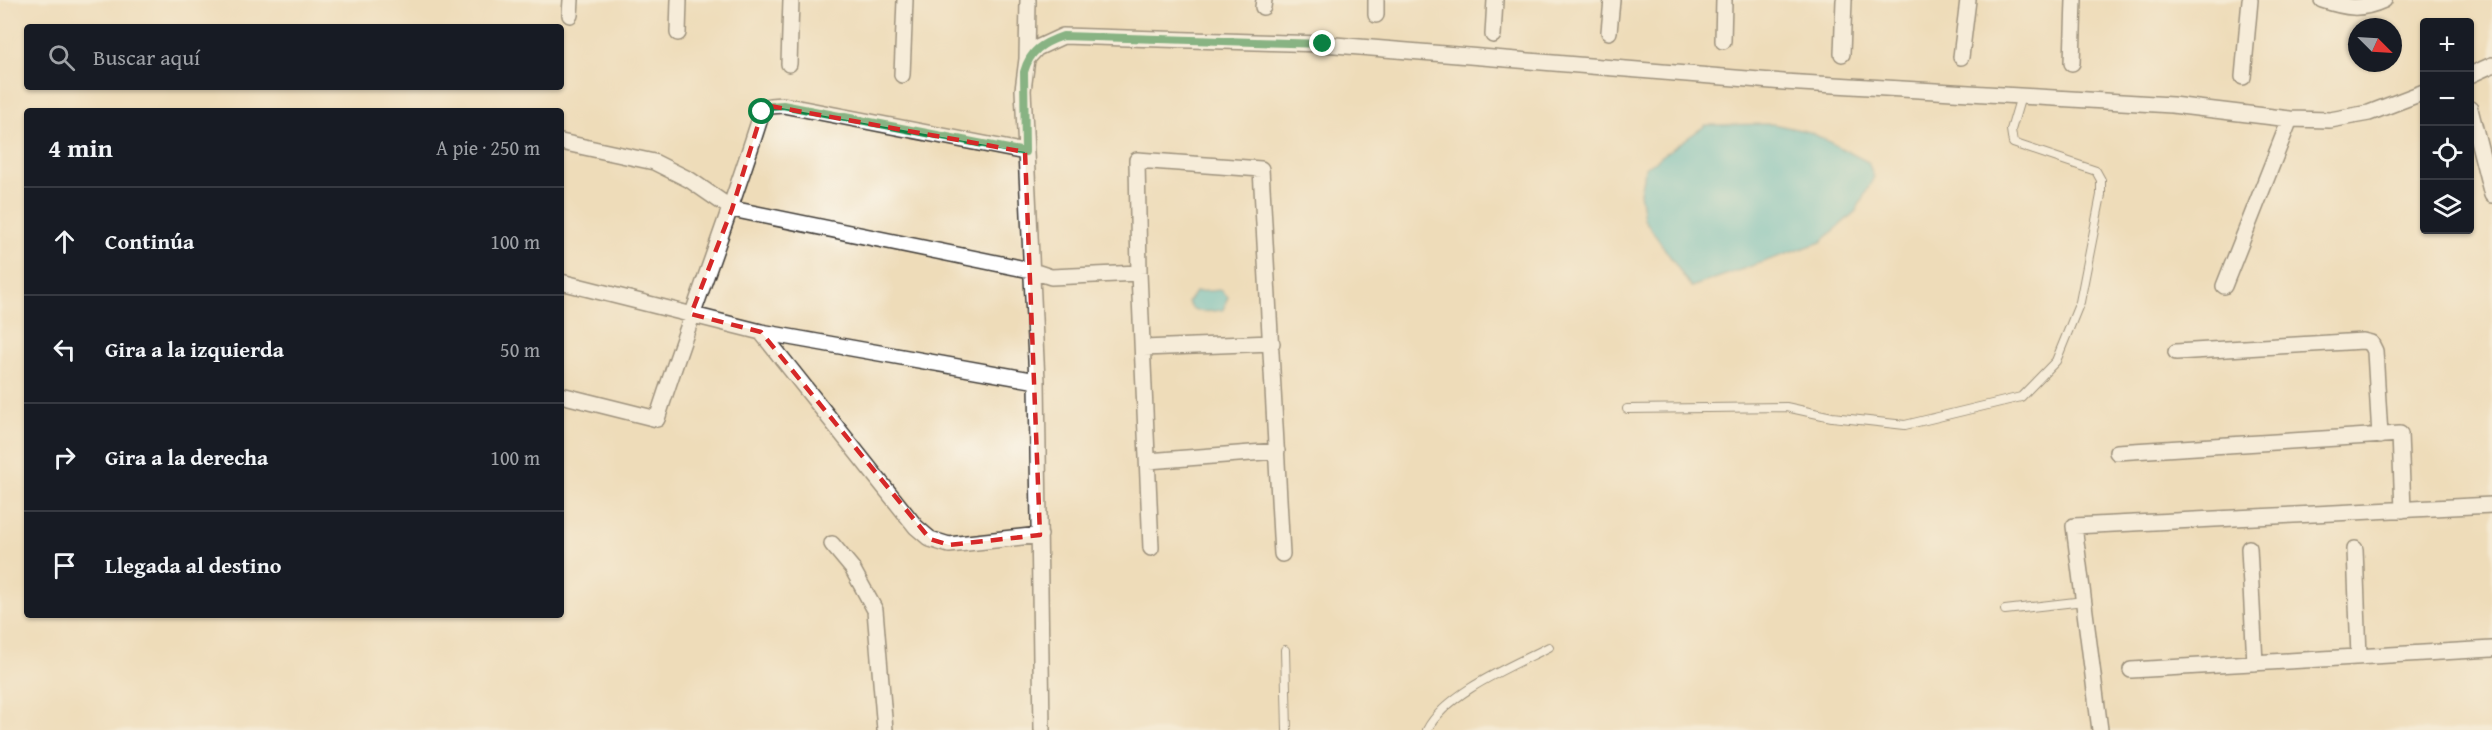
<!DOCTYPE html>
<html lang="es">
<meta charset="utf-8">
<style>
:root{--surface:#171b24;--page:#242831;--text:#f1f3f6;--muted:#9ea1a6;--line:#363941}
body{margin:0;font-family:"Gentium Book Plus",serif;background:var(--page);color:var(--text)}
.controls{position:absolute;right:18px;top:18px;display:grid;overflow:hidden;border-radius:6px;box-shadow:0 2px 4px #0004}
.controls button{width:54px;height:54px;display:grid;place-items:center;padding:0;border:0;border-bottom:2px solid var(--line);background:var(--surface);color:var(--text);font:30px sans-serif}
.compass{position:absolute;left:2348px;top:18px;width:54px;height:54px;border-radius:50%;background:var(--surface);box-shadow:0 2px 4px #0004;rotate:114deg}
.stop{position:absolute;width:18px;height:18px;margin:-14px;border:4px solid #0b8043;border-radius:50%;background:#fff}
.stop.end{background:#0b8043;border-color:#fff;box-shadow:0 2px 6px #0008}
.list{margin:0;padding:0;list-style:none}
h2{display:flex;justify-content:space-between;align-items:center;height:78px;margin:0;padding:0 24px;font-size:26px}
h2 small{font-size:20px;font-weight:400;color:var(--muted)}
.list li{display:grid;grid-template-columns:39px 1fr auto;gap:18px;align-items:center;box-sizing:border-box;height:108px;padding:0 24px;border-top:2px solid var(--line)}
.list b{display:block;font-size:22px;white-space:nowrap}
.list em{font-size:20px;font-style:normal;color:var(--muted)}
.icon{flex:none;width:33px;height:33px;fill:none;stroke:currentColor;stroke-width:2;stroke-linecap:round;stroke-linejoin:round}
.map{position:relative;flex:none;width:2492px;height:730px;overflow:hidden}
.search{position:absolute;background:var(--surface);box-shadow:0 2px 4px #0004;left:24px;top:24px;width:540px;height:66px;display:flex;align-items:center;gap:15px;box-sizing:border-box;padding:0 21px;border-radius:6px;color:var(--muted);font-size:22px}
.panel{position:absolute;background:var(--surface);box-shadow:0 2px 4px #0004;left:24px;top:108px;width:540px;height:510px;border-radius:6px}
.map>svg:first-child{display:block}
.water{fill:#56c3ce;stroke:#397075;stroke-width:1.5}
.lines{fill:none;stroke-linecap:round;stroke-linejoin:round}
.service-casing{stroke:#3c3934;stroke-width:10}
.minor-casing{stroke:#3c3934;stroke-width:18}
.service{stroke:#fff;stroke-width:8}
.minor{stroke:#fff;stroke-width:15}
.route{stroke:#0b8043;stroke-width:8}
.marked{fill:none;stroke:#d62828;stroke-width:4.5;stroke-dasharray:12 8;stroke-linejoin:round}
</style>
<div class="map">
<svg width="2492" height="730" viewBox="0 0 2492 730">
<rect width="100%" height="100%" fill="#fdfcf7"/>
<filter id="ink" filterUnits="userSpaceOnUse"><feTurbulence type="fractalNoise" baseFrequency=".0167" numOctaves="2"/><feDisplacementMap in="SourceGraphic" scale="12" xChannelSelector="R" yChannelSelector="G"/><feConvolveMatrix kernelMatrix="1 2 1 2 8 2 1 2 1" color-interpolation-filters="sRGB"/></filter>
<filter id="wash" filterUnits="userSpaceOnUse"><feTurbulence type="fractalNoise" baseFrequency=".008" numOctaves="4" result="noise"/><feDisplacementMap in="SourceGraphic" scale="24" xChannelSelector="R" yChannelSelector="G"/><feGaussianBlur stdDeviation="1.35" result="paint"/><feColorMatrix in="noise" values="0 0 0 0 0 0 0 0 0 0 0 0 0 0 0 0 0 1.4 0 .05"/><feComposite in="paint" operator="in"/></filter>
<g filter="url(#wash)">
<rect width="100%" height="100%" fill="#eedcb9"/>
<path class="water" d="M1773 124 1810 132 1868 162 1874 177 1856 211 1821 242 1691 287 1644 219 1640 192 1645 168 1706 125Z
M1221 290 1228 297 1223 310C1210 311 1194 316 1188 302L1195 292Z"/>
</g>
<g filter="url(#ink)">
<g class="lines">
<defs>
<path id="service" d="M1627 409 1786 407 1832 417 1905 425 2021 397 2056 361 2080 302 2101 195V180L2096 171 2013 143 2011 130 2021 96
M2005 610 2084 601
M1285 650 1287 730
M1427 730C1447 692 1512 666 1549 647"/>
<path id="minor" d="M1028 0 1027 59 1023 90 1037 381 1042 730
M2322 0C2346 8 2360 11 2384 0
M1263 7 1264 0
M570 15 571 0
M1376 15V0
M1609 32 1612 0
M678 33 679 0
M1493 35 1495 0
M1723 41 1724 0
M1842 54 1844 0
M1961 57 1968 0
M1027 59 1037 48 1063 36 1323 44 1784 82 2172 105 2290 119 2330 120 2369 113 2424 92
M2072 63 2074 0
M789 64 791 0
M902 75 905 0
M2470 75 2492 65
M2243 77 2250 0
M2470 109 2492 195
M561 142 654 162 690 180 732 209 1030 270 1051 277 1139 273
M561 282 761 332 1037 381
M2224 286 2290 119
M761 332 916 527 930 539 949 545 1040 535
M1143 348 1272 343
M2176 352 2363 341 2371 343 2375 351 2380 436
M561 395 657 419C690 316 730 215 762 112L770 106 783 105 1025 152
M2117 452 2400 434 2403 510
M1148 461 1277 451
M832 544 852 568 875 610 885 730
M1151 548 1139 273 1137 160 1261 169 1282 554
M2249 548 2255 663
M2355 549 2359 657
M2131 670 2492 649
M2100 730 2074 526 2492 505"/>
</defs>
<use href="#service" class="service-casing"/>
<use href="#minor" class="minor-casing"/>
<use href="#service" class="service"/>
<use href="#minor" class="minor"/>
</g>
</g>
<g class="lines" filter="url(#ink)">
<path class="route" d="M762 112 770 106 783 105 1025 152 1024 72C1030 50 1043 43 1063 36L1323 44"/>
</g>
<path d="M0 0H2492V730H0ZM770 106 1025 152 1040 535 949 545 930 539 761 332 691 314 732 209 762 112Z" fill="#eedcb9" fill-opacity=".55" fill-rule="evenodd"/>
<path class="marked" d="M770 106 1025 152 1040 535 949 545 930 539 761 332 691 314 732 209 762 112Z"/>
</svg>
<div class="controls">
<button>+</button>
<button>−</button>
<button><svg class="icon" aria-label="locate" viewBox="0 0 24 24"><circle cx="12" cy="12" r="6"/><path d="M12 2v4M12 18v4M2 12h4M18 12h4"/></svg></button>
<button><svg class="icon" aria-label="layers" viewBox="0 0 24 24"><path d="M12 4l9 5-9 5-9-5zM3 14l9 5 9-5"/></svg></button>
</div>
<svg class="compass" viewBox="-18 -18 36 36"><path d="M0-13l5 13h-10z" fill="#e53935"/><path d="M0 13l5-13h-10z" fill="#9ea1a6"/></svg>
<div class="stop" style="left:762px;top:112px"></div>
<div class="stop end" style="left:1323px;top:44px"></div>
<div class="search"><svg class="icon" aria-label="search" viewBox="0 0 24 24"><circle cx="10" cy="10" r="6"/><path d="M15 15l6 6"/></svg>Buscar aquí</div>
<section class="panel">
<h2>4 min<small>A pie · 250 m</small></h2>
<ul class="list">
<li><svg class="icon" aria-label="ahead" viewBox="0 0 24 24"><path d="M12 20V5M6 11l6-6 6 6"/></svg><div><b>Continúa</b></div><em>100 m</em></li>
<li><svg class="icon" aria-label="left" viewBox="0 0 24 24"><path d="M17 20v-9H6M10 6l-5 5 5 5"/></svg><div><b>Gira a la izquierda</b></div><em>50 m</em></li>
<li><svg class="icon" aria-label="right" viewBox="0 0 24 24"><path d="M7 20v-9h11M14 6l5 5-5 5"/></svg><div><b>Gira a la derecha</b></div><em>100 m</em></li>
<li><svg class="icon" aria-label="arrive" viewBox="0 0 24 24"><path d="M6 21V4h12l-3 4 3 4H6"/></svg><div><b>Llegada al destino</b></div></li>
</ul>
</section>
</div>
